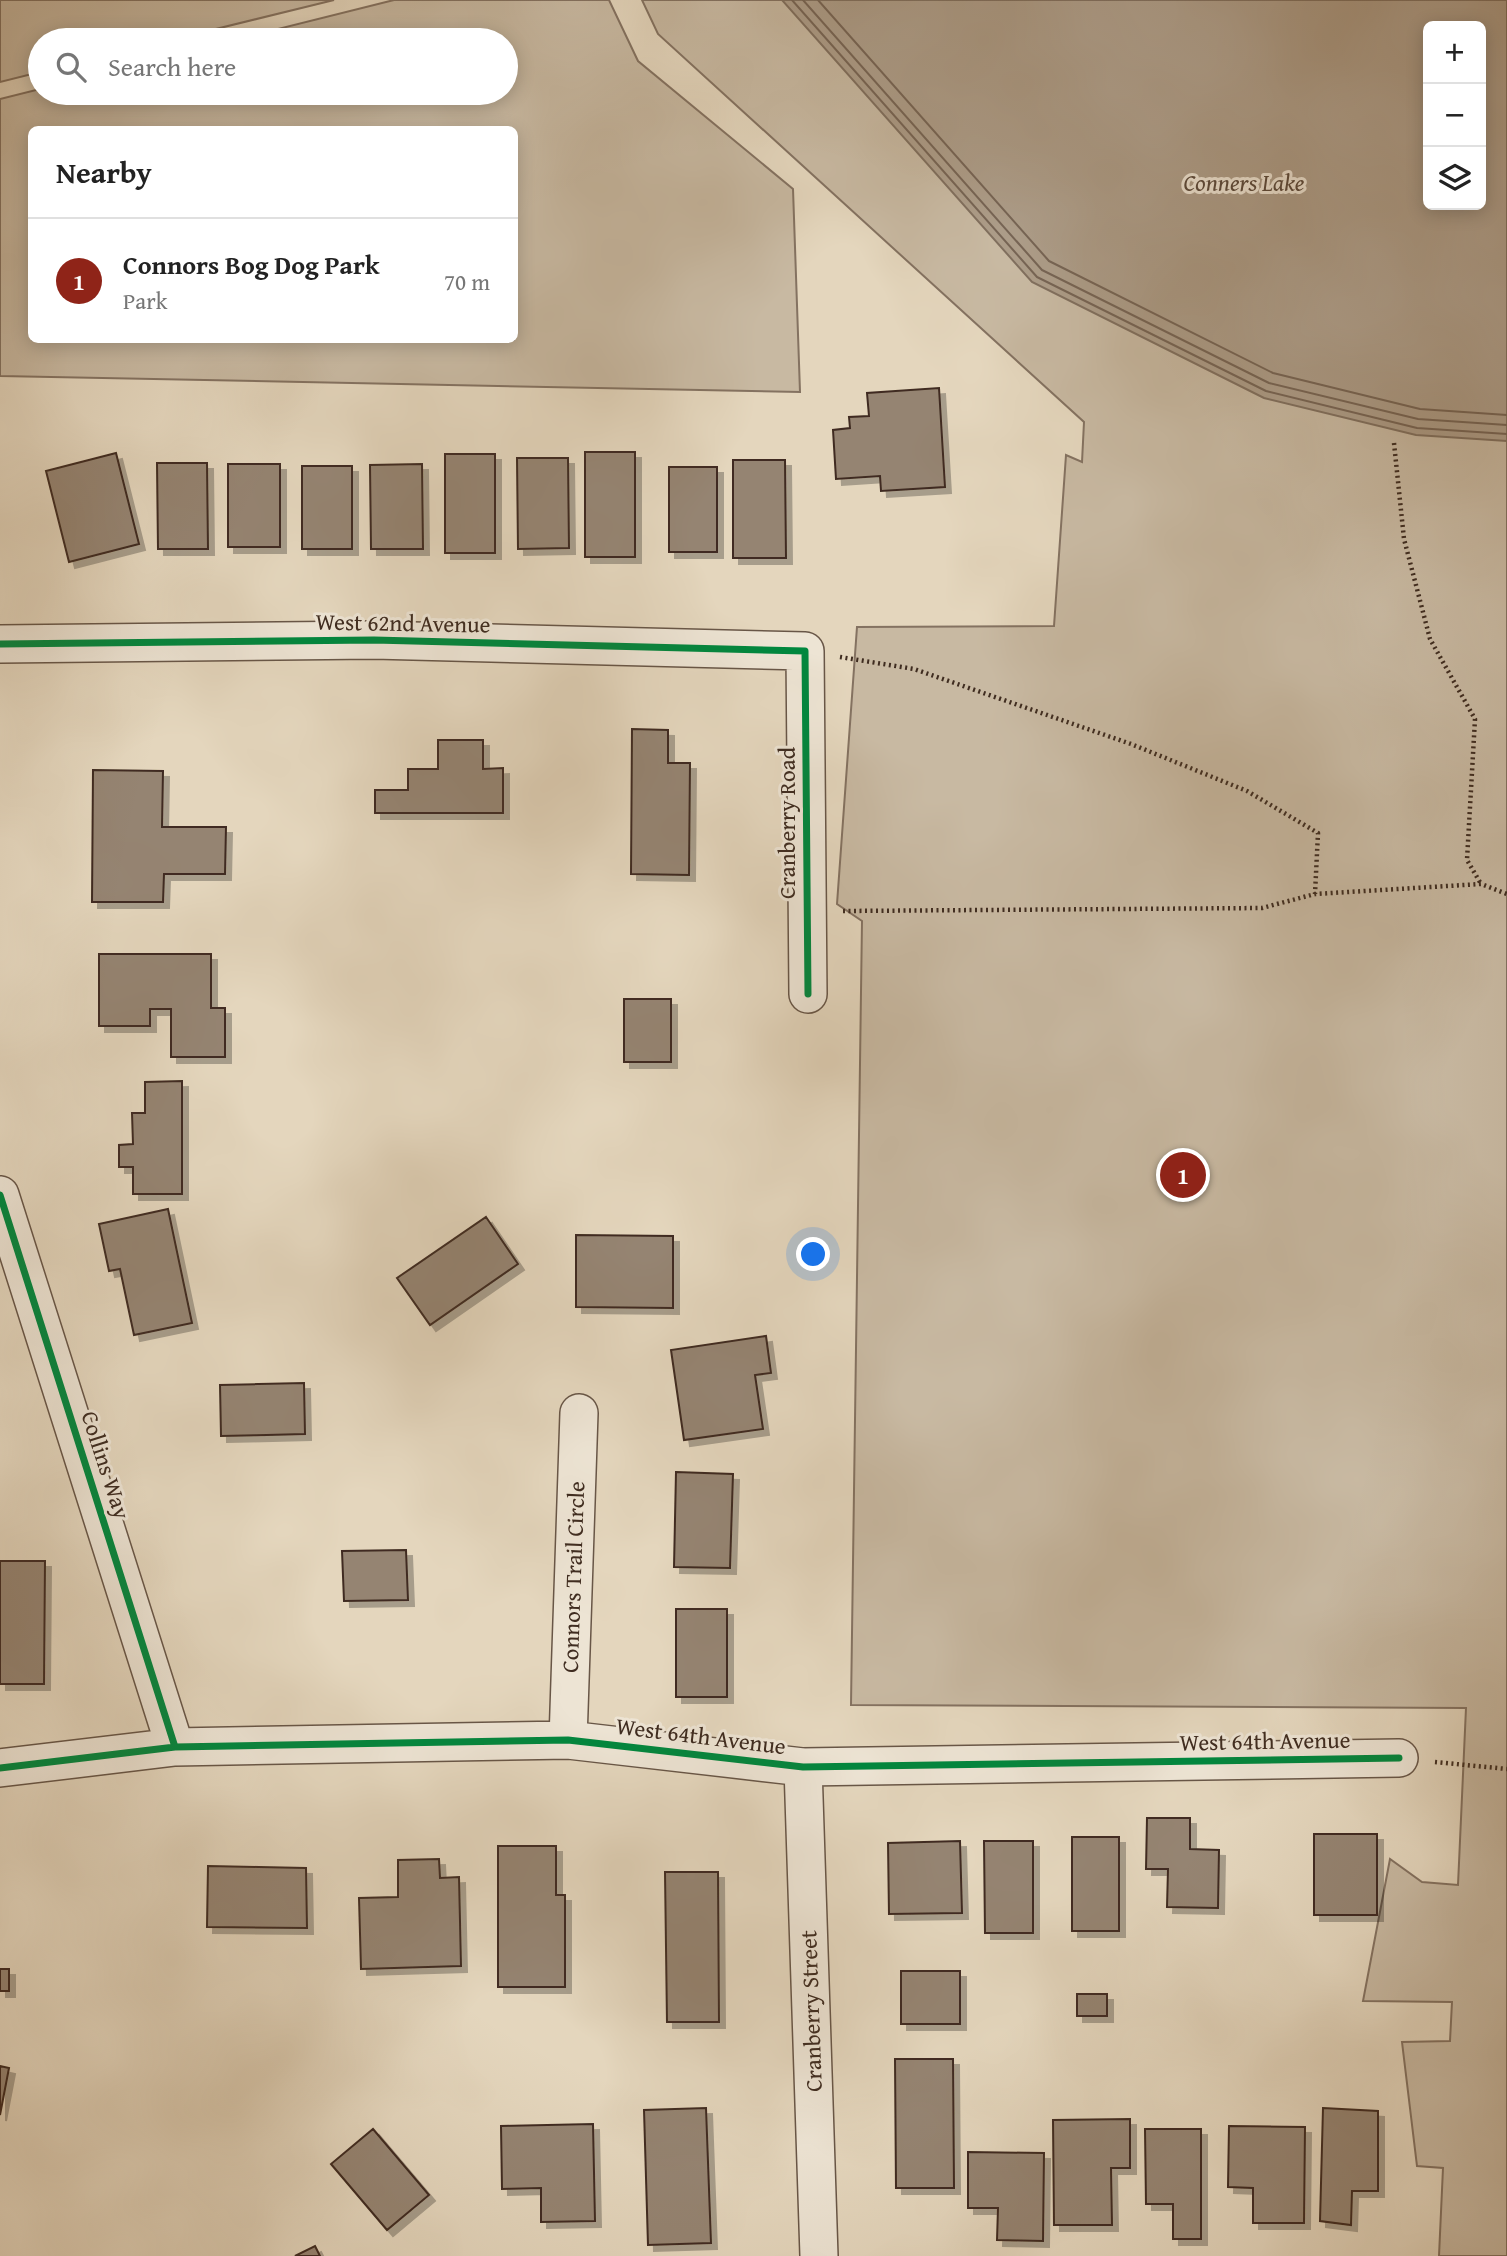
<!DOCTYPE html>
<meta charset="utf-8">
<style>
:root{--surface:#fff;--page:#f2f2f2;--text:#222;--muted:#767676;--line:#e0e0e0;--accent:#8f2418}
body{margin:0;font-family:"Gentium Book Plus",serif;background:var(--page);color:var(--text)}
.controls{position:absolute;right:21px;top:21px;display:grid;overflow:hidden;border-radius:10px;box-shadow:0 4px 18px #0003}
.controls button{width:63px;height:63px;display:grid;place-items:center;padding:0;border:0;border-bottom:2px solid var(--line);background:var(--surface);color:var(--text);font:35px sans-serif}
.you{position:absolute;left:814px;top:1255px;width:24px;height:24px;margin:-18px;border:5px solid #fff;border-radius:50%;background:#1a73e8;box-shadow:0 0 0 10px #1a73e833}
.badge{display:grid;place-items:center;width:46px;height:46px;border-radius:50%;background:var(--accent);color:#fff;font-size:23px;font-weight:700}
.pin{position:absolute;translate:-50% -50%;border:4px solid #fff;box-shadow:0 2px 7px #0006}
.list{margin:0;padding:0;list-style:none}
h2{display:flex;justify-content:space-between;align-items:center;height:91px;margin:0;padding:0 28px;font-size:30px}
h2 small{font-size:23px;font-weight:400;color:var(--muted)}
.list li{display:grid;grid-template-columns:46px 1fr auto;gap:21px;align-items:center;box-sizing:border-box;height:126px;padding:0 28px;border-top:2px solid var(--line)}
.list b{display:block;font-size:26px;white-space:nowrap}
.list p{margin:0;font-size:23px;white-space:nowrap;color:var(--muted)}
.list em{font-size:23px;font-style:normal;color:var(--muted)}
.icon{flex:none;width:38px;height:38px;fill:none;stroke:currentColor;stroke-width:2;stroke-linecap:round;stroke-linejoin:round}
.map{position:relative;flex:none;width:1507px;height:2256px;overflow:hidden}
.search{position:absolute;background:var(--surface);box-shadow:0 4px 18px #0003;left:28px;top:28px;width:490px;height:77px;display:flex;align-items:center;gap:18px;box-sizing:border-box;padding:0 24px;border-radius:38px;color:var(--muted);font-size:26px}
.panel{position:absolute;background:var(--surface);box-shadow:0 4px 18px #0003;left:28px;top:126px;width:490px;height:217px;border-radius:10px}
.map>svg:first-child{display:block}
.green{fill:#c8b9a2;stroke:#847261;stroke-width:2;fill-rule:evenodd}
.water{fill:#ac9c88;stroke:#806f5e;stroke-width:2;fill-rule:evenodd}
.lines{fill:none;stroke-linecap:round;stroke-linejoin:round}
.shore{stroke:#766454;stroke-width:2}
.building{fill:#958472;stroke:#3f2c20;stroke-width:2;filter:url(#shadow)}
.street-casing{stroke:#685647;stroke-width:40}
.path{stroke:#3f2c20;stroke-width:4.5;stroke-dasharray:2 3.5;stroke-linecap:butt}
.street{stroke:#ede4d4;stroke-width:37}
.cycleway-casing{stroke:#ede4d4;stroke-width:11}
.cycleway{stroke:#00873e;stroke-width:7}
.labels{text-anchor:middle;stroke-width:6;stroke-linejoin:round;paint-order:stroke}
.street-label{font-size:23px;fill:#3f2c20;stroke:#ede4d4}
.water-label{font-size:24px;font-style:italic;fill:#5a483a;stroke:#ede4d4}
</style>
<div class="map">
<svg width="1507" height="2256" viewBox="0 0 1507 2256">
<defs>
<filter id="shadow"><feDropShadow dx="6" dy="6" stdDeviation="0" flood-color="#0004"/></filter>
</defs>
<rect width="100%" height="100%" fill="#e4d6bd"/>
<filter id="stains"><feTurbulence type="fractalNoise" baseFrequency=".00286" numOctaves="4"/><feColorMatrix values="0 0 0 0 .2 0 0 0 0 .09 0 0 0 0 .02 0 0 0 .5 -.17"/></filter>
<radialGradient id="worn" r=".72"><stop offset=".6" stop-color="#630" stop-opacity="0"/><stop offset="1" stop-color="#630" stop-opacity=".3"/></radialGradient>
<path class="green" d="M0 0H334L171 40H40V72L0 82Z
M394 0H609L638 61 793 189 800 392 0 376V99L40 89V93H506V40H234ZM32 130H514V340H32Z
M642 0H1507V2256H1439L1443 2168 1417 2166 1402 2042 1450 2041 1452 2002 1363 2001 1390 1859 1422 1882 1458 1885 1466 1708 851 1705 862 921 837 904 857 627 1054 626 1066 455 1082 462 1084 422 658 34ZM1428 26H1481V205H1428Z"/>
<path class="water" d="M782 0H1507V441L1416 435 1264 398 1032 282ZM1428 26H1481V205H1428Z"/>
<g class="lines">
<path class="shore" d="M792 0 1037 277 1266 391 1417 428 1507 434
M803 0 1042 270 1269 383 1418 419 1507 425
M818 0 1049 261 1273 373 1420 409 1507 415"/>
</g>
<path class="building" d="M939 388 945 487 881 491 880 476 836 479 833 430 850 428 849 417 869 416 867 393Z
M585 452H635V557H585Z
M116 453 139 544 69 562 46 471Z
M445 454H495V553H445Z
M517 458H568L569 548 518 549Z
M733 460H785L786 558H733Z
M157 463H207L208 549H158Z
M228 464H280V547H228Z
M422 464 423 549H371L370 465Z
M302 466H352V549H302Z
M669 467H717V552H669Z
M632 729 668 730V763H690L689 875 631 874Z
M438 740H483V769L503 768V813H375V790H408V769H438Z
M93 770 163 771 162 827H226L225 874H164L163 902H92Z
M99 954H211V1008H225V1057H171V1009H150V1026H99Z
M624 999H671V1062H624Z
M182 1081V1194H133V1167H119V1145L133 1144 132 1113H145V1082Z
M168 1209 192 1323 134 1335 120 1269 109 1271 99 1224Z
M486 1217 518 1264 430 1325 397 1278Z
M576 1235 673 1236V1308L576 1307Z
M766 1336 771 1373 755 1375 763 1429 684 1440 671 1350Z
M304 1383 305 1434 221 1436 220 1385Z
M676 1472 733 1474 730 1568 674 1567Z
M406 1550 408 1600 344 1601 342 1551Z
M0 1561H45L44 1684H0Z
M676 1609H727V1697H676Z
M1147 1818H1190V1849L1219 1850 1218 1908 1167 1907 1168 1869H1146Z
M1314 1834H1377V1915H1314Z
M1072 1837H1119V1931H1072Z
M960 1841 962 1913 889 1914 888 1843Z
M984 1841H1033V1933H985Z
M498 1846H556V1895H565V1987H498Z
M439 1859 440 1878 459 1877 461 1966 361 1969 359 1898 398 1897V1860Z
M208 1866 306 1868 307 1928 207 1927Z
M665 1872H718L719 2022H667Z
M0 1969H9V1991H0Z
M901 1971H960V2024H901Z
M1077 1994H1107V2016H1077Z
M895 2059H953L954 2188H896Z
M0 2066 9 2068 0 2115Z
M706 2108 711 2243 648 2245 644 2110Z
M1323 2108 1378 2111V2191H1352L1351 2225 1320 2221Z
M1130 2119V2168H1111L1112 2225H1054L1053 2120Z
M593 2124 595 2221 541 2222V2188L502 2189 501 2126Z
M1229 2126 1305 2127 1304 2223H1253V2188L1228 2187Z
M373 2129 429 2195 387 2230 331 2164Z
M1145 2129H1201V2239H1173V2204H1146Z
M968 2152 1044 2153 1043 2241 997 2240 998 2208H968Z
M315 2246 320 2256H295Z"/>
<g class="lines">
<defs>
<path id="street" d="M0 644 374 640 805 651 808 994
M0 1195 175 1747
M568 1740 579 1413
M803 1767 819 2256
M0 1768 175 1747 568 1740 803 1767 1399 1758"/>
</defs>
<use href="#street" class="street-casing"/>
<path class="path" d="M1394 443 1404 539 1430 639 1475 719 1467 860 1481 884
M840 657 914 669 1131 744 1247 791 1318 833 1315 894
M843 911 1262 908 1315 894 1481 884 1507 894
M1435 1762 1507 1769"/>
<use href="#street" class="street"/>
<defs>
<path id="cycleway" d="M0 644 374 640 805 651 808 994
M0 1195 175 1747
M0 1768 175 1747 568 1740 803 1767 1399 1758"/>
</defs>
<use href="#cycleway" class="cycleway-casing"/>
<use href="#cycleway" class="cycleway"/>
</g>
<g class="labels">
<g class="street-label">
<text transform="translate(403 623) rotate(1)" y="8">West 62nd Avenue</text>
<text transform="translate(787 823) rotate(-90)" y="8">Cranberry Road</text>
<text transform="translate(106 1465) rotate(72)" y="8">Collins Way</text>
<text transform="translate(573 1577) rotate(-88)" y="8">Connors Trail Circle</text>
<text transform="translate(701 1736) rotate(7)" y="8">West 64th Avenue</text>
<text transform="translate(1265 1741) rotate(-1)" y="8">West 64th Avenue</text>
<text transform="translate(811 2011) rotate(-92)" y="8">Cranberry Street</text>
</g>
<g class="water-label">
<text x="1244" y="191">Conners Lake</text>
</g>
</g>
<rect width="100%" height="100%" filter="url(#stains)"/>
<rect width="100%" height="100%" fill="url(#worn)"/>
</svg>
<div class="controls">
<button>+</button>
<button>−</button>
<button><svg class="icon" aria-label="layers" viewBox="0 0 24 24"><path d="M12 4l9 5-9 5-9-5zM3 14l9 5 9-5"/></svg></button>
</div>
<div class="you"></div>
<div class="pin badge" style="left:1183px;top:1175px">1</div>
<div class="search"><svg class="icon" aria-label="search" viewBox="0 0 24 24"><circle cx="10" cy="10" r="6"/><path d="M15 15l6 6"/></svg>Search here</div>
<section class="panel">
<h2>Nearby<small></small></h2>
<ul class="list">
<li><span class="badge">1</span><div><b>Connors Bog Dog Park</b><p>Park</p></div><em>70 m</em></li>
</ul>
</section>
</div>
